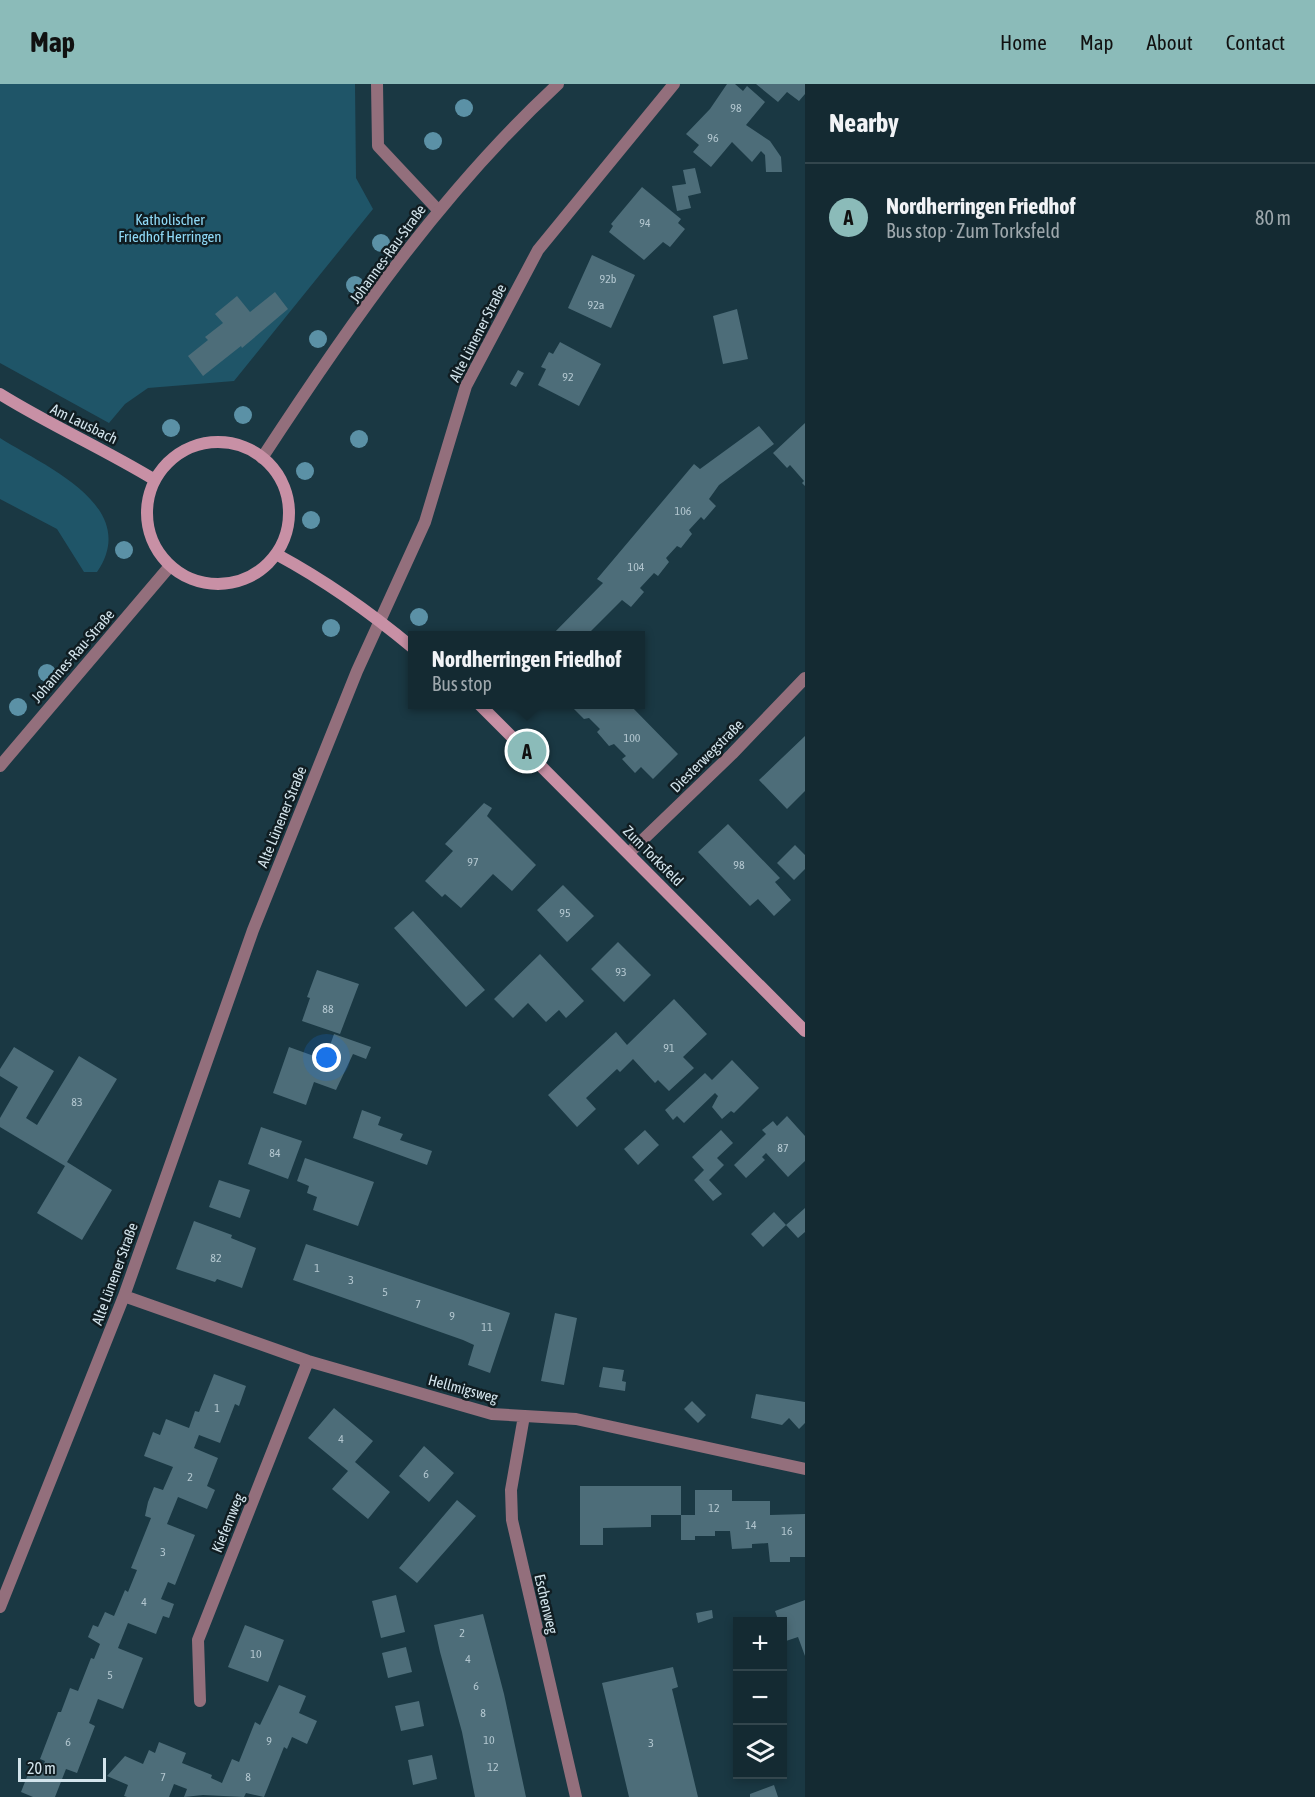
<!DOCTYPE html>
<meta charset="utf-8">
<style>
:root{--surface:#142a32;--page:#1d323a;--text:#f1f3f6;--muted:#9da7ac;--line:#33464d;--accent:#8bbbb9}
body{margin:0;font-family:"Asap Condensed",sans-serif;background:var(--page);color:var(--text)}
.controls{position:absolute;right:18px;bottom:18px;display:grid;overflow:hidden;border-radius:0px;box-shadow:0 3px 9px #0003}
.controls button{width:54px;height:54px;display:grid;place-items:center;padding:0;border:0;border-bottom:2px solid var(--line);background:var(--surface);color:var(--text);font:30px sans-serif}
.scale{position:absolute;left:18px;bottom:15px;width:88px;box-sizing:border-box;padding-left:6px;border:3px solid #d3e4ec;border-top:0;font-size:16px;line-height:21px;white-space:nowrap;color:#d3e4ec;-webkit-text-stroke:4px #101d22;paint-order:stroke}
.you{position:absolute;left:327px;top:974px;width:21px;height:21px;margin:-15px;border:4px solid #fff;border-radius:50%;background:#1a73e8;box-shadow:0 0 0 9px #1a73e833}
.badge{display:grid;place-items:center;width:39px;height:39px;border-radius:50%;background:var(--accent);color:#111;font-size:20px;font-weight:700}
.pin{position:absolute;translate:-50% -50%;border:3px solid #fff;box-shadow:0 2px 6px #0006}
.popup{position:absolute;left:408px;top:547px;width:237px;height:78px;box-sizing:border-box;display:grid;place-content:center;border-radius:0px;background:var(--surface);filter:drop-shadow(0 2px 4px #0005);font-size:20px;white-space:nowrap;color:var(--muted)}
.popup b{font-size:22px;color:var(--text)}
.popup::after{content:'';position:absolute;left:50%;top:100%;margin-left:-12px;border:12px solid transparent;border-top-color:var(--surface)}
.list{margin:0;padding:0;list-style:none}
h2{display:flex;justify-content:space-between;align-items:center;height:78px;margin:0;padding:0 24px;font-size:26px}
h2 small{font-size:20px;font-weight:400;color:var(--muted)}
.list li{display:grid;grid-template-columns:39px 1fr auto;gap:18px;align-items:center;box-sizing:border-box;height:108px;padding:0 24px;border-top:2px solid var(--line)}
.list b{display:block;font-size:22px;white-space:nowrap}
.list p{margin:0;font-size:20px;white-space:nowrap;color:var(--muted)}
.list em{font-size:20px;font-style:normal;color:var(--muted)}
.icon{flex:none;width:33px;height:33px;fill:none;stroke:currentColor;stroke-width:2;stroke-linecap:round;stroke-linejoin:round}
.map{position:relative;flex:none;width:805px;height:1713px;overflow:hidden}
header{display:flex;align-items:center;gap:36px;box-sizing:border-box;height:84px;padding:0 30px;background:var(--accent);color:#111}
header strong{font-size:28px}
nav{display:flex;gap:33px;margin-inline-start:auto;font-size:21px}
main{display:flex}
aside{flex:1;background:var(--surface)}
.map>svg:first-child{display:block}
.green{fill:#1f5568}
.building{fill:#4d6d79}
.lines{fill:none;stroke-linecap:round;stroke-linejoin:round}
.minor{stroke:#936f7c;stroke-width:12}
.tertiary{stroke:#936f7c;stroke-width:12}
.secondary{stroke:#c890a5;stroke-width:12}
.tree{fill:#5b91a6}
.labels{text-anchor:middle;stroke-width:5;stroke-linejoin:round;paint-order:stroke}
.number-label{font-size:12px;fill:#b2c6cf}
.park-label{font-size:15px;fill:#90daf7;stroke:#101d22}
.street-label{font-size:15px;fill:#d3e4ec;stroke:#101d22}
</style>
<header>
<strong>Map</strong>
<nav><a>Home</a><a>Map</a><a>About</a><a>Contact</a></nav>
</header>
<main>
<div class="map">
<svg width="805" height="1713" viewBox="0 0 805 1713">
<rect width="100%" height="100%" fill="#1a3843"/>
<path class="green" d="M0 0H355L356 94 373 125 234 297 148 304 125 320 109 339 0 279Z
M0 354C44 382 142 422 97 488H84L57 445 0 415Z"/>
<path class="building" d="M727 0H735L743 7 747 2 765 18 746 41 770 57 781 73 782 88H766L765 71 761 67 752 78 732 58 711 83 693 68 699 61 686 50 710 25Z
M756 0H805V10L799 17 787 8 778 18Z
M695 84 701 109 688 112 691 124 677 127 672 102 686 100 683 86Z
M642 103 681 135 678 139 685 145 670 163 663 158 644 176 609 148 613 142 611 140Z
M592 171 635 191 611 244 568 224Z
M275 208 288 225 242 264 241 262 203 292 188 272 208 256 205 253 223 239 215 230 237 212 250 228Z
M737 225 748 275 723 280 713 232Z
M560 258 601 280 579 322 538 301 546 285 541 283 549 268 553 270Z
M518 286 524 289 516 303 510 300Z
M805 339V402L802 399 804 397 790 381 787 384 773 369Z
M759 342 774 360 719 401 709 415 716 422 704 436 701 433 689 446 692 450 681 464 677 462 666 474 669 478 658 492 654 489 640 504 644 508 631 523 622 516 586 552H551L603 499 597 495 694 380 700 385Z
M573 621H630L678 670 653 695 641 683 635 689 622 675 626 672 614 660 609 662 597 648 600 645 589 634 584 635 571 622Z
M805 652V707L787 725 759 696Z
M484 719 492 724 487 732 536 781 512 807 493 790 461 824 445 810 442 813 425 797 453 767 445 760Z
M728 740 780 794 775 798 791 816 774 832 758 815 750 822 698 768Z
M795 761 805 771V785L794 796 777 779Z
M563 801 594 832 567 858 537 826Z
M413 827 485 906 466 923 394 844Z
M618 858 651 891 624 918 591 885Z
M540 870 584 917 566 934 559 926 546 938 528 919 513 934 494 915Z
M317 886 359 900 340 950 302 937 310 914 307 913Z
M674 915 707 950 683 973 694 984 669 1007 658 996 655 999 633 975 620 988 617 985 586 1014 596 1025 577 1043 548 1011 616 948 627 961Z
M334 950 371 963 366 975 353 970 336 1006 314 998 306 1021 273 1009 289 963 325 976Z
M14 963 54 987 26 1034 37 1041 79 972 117 995 67 1078 112 1106 82 1156 37 1129 65 1082 0 1043V1034L18 1003 0 992V985Z
M732 976 759 1004 734 1029 731 1027 722 1035 712 1023 718 1012 715 1009 684 1039 677 1032 673 1036 665 1026 705 989 712 996Z
M362 1026 381 1033 378 1041 403 1050 400 1056 432 1067 427 1081 353 1054Z
M787 1032 805 1052V1077L788 1093 766 1069 762 1073 765 1076 746 1094 734 1081 766 1050 762 1046 773 1037 777 1042Z
M261 1043 302 1057 288 1095 248 1080Z
M645 1046 659 1061 638 1081 624 1065Z
M721 1046 733 1059 717 1074 724 1081 709 1096 722 1110 713 1117 694 1096 704 1086 692 1073Z
M305 1074 374 1098 358 1142 313 1126 317 1113 307 1109 309 1102 297 1097Z
M219 1096 250 1106 240 1134 209 1123Z
M805 1124V1148L798 1154 786 1141Z
M774 1128 786 1141 763 1163 751 1150Z
M194 1137 232 1151 231 1154 256 1164 242 1204 217 1195 215 1198 176 1185Z
M306 1160 510 1229 490 1289 468 1281 474 1261 463 1256 293 1196Z
M555 1229 577 1234 564 1301 541 1297Z
M603 1283 624 1286 622 1297 626 1298 625 1307 599 1303Z
M214 1290 246 1302 239 1322 235 1320 220 1359 199 1351 194 1364 218 1374 207 1402 215 1406 207 1425 178 1413 167 1440 195 1451 175 1501 168 1498 161 1515 174 1520 169 1534 163 1532 156 1550 128 1539 118 1564 143 1574 123 1625 98 1615 89 1639 95 1642 77 1689 66 1685 55 1713H33L21 1708 30 1685 40 1689 45 1677 40 1675 58 1628H61L70 1604 78 1607 91 1574 94 1575 100 1560 88 1553 93 1541 98 1543 105 1528 114 1532 125 1506 128 1508 137 1486 131 1484 151 1434 145 1432 148 1418 154 1403 163 1406 173 1383 144 1372 153 1348 160 1351 166 1335 189 1344 195 1327 199 1328Z
M756 1310 805 1318V1339L799 1345 789 1334 782 1341 751 1334Z
M692 1317 706 1331 698 1339 684 1325Z
M334 1324 373 1357 355 1378 390 1408 368 1435 332 1405 348 1387 308 1354Z
M424 1362 454 1389 429 1418 399 1392Z
M580 1402H681V1431H695V1406H732V1417H770V1431L805 1430V1473H790V1478H770L768 1459 752 1460V1464L732 1465 730 1447H715V1452H695V1456H681V1431H651V1443L603 1444V1461H580Z
M457 1416 476 1432 417 1499 399 1484Z
M396 1511 405 1548 381 1554 372 1517Z
M805 1516V1572L798 1553 786 1557 783 1538H779L775 1527Z
M712 1526 713 1534 698 1539 696 1529Z
M483 1530 504 1610 526 1713H475L462 1648 440 1568 434 1541Z
M245 1541 284 1556 268 1598 228 1583Z
M406 1563 412 1588 388 1594 382 1569Z
M673 1583 678 1603 672 1605 698 1713H629L602 1599Z
M279 1601 306 1612 299 1629 317 1637 307 1660 292 1653 287 1665 284 1663 264 1713 246 1709 244 1713 203 1711 184 1713 187 1705 174 1700 169 1713H127L124 1712 128 1701 107 1692 125 1672 143 1680 149 1666 155 1669 159 1658 186 1669 182 1679 212 1691 211 1694 222 1699 232 1675 239 1678 255 1638 260 1641Z
M419 1617 424 1642 401 1647 395 1622Z
M432 1671 437 1695 413 1701 408 1676Z
M774 1701 778 1713H750V1710Z"/>
<g class="lines">
<path class="minor" d="M377 0 378 62 438 126
M629 769 732 670 805 594
M124 1212 308 1277 492 1330 576 1335 805 1385
M524 1332 511 1406 512 1436 576 1713
M0 1523 124 1212 253 846 357 587 425 438 466 302 538 166 674 0
M200 1617 198 1556 308 1277"/>
<path class="tertiary" d="M262 374C349 241 441 108 558 0
M0 682 170 482"/>
<path class="secondary" d="M0 310C50 341 104 365 155 396
M147 429a71 71 0 1 1 142 0a71 71 0 1 1-142 0Z
M276 470C326 497 370 528 413 564
M479 620 805 947"/>
</g>
<g class="tree">
<circle cx="464" cy="24" r="9"/>
<circle cx="433" cy="57" r="9"/>
<circle cx="381" cy="159" r="9"/>
<circle cx="355" cy="201" r="9"/>
<circle cx="318" cy="255" r="9"/>
<circle cx="243" cy="331" r="9"/>
<circle cx="171" cy="344" r="9"/>
<circle cx="359" cy="355" r="9"/>
<circle cx="305" cy="387" r="9"/>
<circle cx="311" cy="436" r="9"/>
<circle cx="124" cy="466" r="9"/>
<circle cx="419" cy="533" r="9"/>
<circle cx="331" cy="544" r="9"/>
<circle cx="47" cy="589" r="9"/>
<circle cx="18" cy="623" r="9"/>
</g>
<g class="labels">
<g class="number-label">
<text x="736" y="28">98</text>
<text x="713" y="58">96</text>
<text x="645" y="143">94</text>
<text x="608" y="199">92b</text>
<text x="596" y="225">92a</text>
<text x="568" y="297">92</text>
<text x="683" y="431">106</text>
<text x="636" y="487">104</text>
<text x="632" y="658">100</text>
<text x="473" y="782">97</text>
<text x="739" y="785">98</text>
<text x="565" y="833">95</text>
<text x="621" y="892">93</text>
<text x="328" y="929">88</text>
<text x="669" y="968">91</text>
<text x="77" y="1022">83</text>
<text x="783" y="1068">87</text>
<text x="275" y="1073">84</text>
<text x="216" y="1178">82</text>
<text x="317" y="1188">1</text>
<text x="351" y="1200">3</text>
<text x="385" y="1212">5</text>
<text x="418" y="1224">7</text>
<text x="452" y="1236">9</text>
<text x="487" y="1247">11</text>
<text x="217" y="1328">1</text>
<text x="341" y="1359">4</text>
<text x="426" y="1394">6</text>
<text x="190" y="1397">2</text>
<text x="714" y="1428">12</text>
<text x="751" y="1445">14</text>
<text x="787" y="1451">16</text>
<text x="163" y="1472">3</text>
<text x="144" y="1522">4</text>
<text x="462" y="1553">2</text>
<text x="256" y="1574">10</text>
<text x="468" y="1579">4</text>
<text x="110" y="1595">5</text>
<text x="476" y="1606">6</text>
<text x="483" y="1633">8</text>
<text x="489" y="1660">10</text>
<text x="269" y="1661">9</text>
<text x="68" y="1662">6</text>
<text x="651" y="1663">3</text>
<text x="493" y="1687">12</text>
<text x="163" y="1697">7</text>
<text x="248" y="1697">8</text>
</g>
<g class="park-label">
<text x="170" y="141">Katholischer<tspan x="170" dy="17">Friedhof Herringen</tspan></text>
</g>
<g class="street-label">
<text transform="translate(388 170) rotate(-54)" y="5">Johannes-Rau-Straße</text>
<text transform="translate(478 249) rotate(-63)" y="5">Alte Lünener Straße</text>
<text transform="translate(84 340) rotate(26)" y="5">Am Lausbach</text>
<text transform="translate(73 572) rotate(-49)" y="5">Johannes-Rau-Straße</text>
<text transform="translate(707 672) rotate(-45)" y="5">Diesterwegstraße</text>
<text transform="translate(282 733) rotate(-68)" y="5">Alte Lünener Straße</text>
<text transform="translate(653 772) rotate(45)" y="5">Zum Torksfeld</text>
<text transform="translate(115 1190) rotate(-70)" y="5">Alte Lünener Straße</text>
<text transform="translate(463 1305) rotate(15)" y="5">Hellmigsweg</text>
<text transform="translate(228 1439) rotate(-68)" y="5">Kiefernweg</text>
<text transform="translate(546 1520) rotate(77)" y="5">Eschenweg</text>
</g>
</g>
</svg>
<div class="controls">
<button>+</button>
<button>−</button>
<button><svg class="icon" aria-label="layers" viewBox="0 0 24 24"><path d="M12 4l9 5-9 5-9-5zM3 14l9 5 9-5"/></svg></button>
</div>
<div class="scale">20 m</div>
<div class="you"></div>
<div class="pin badge" style="left:527px;top:667px">A</div>
<div class="popup"><b>Nordherringen Friedhof</b>Bus stop</div>
</div>
<aside>
<h2>Nearby<small></small></h2>
<ul class="list">
<li><span class="badge">A</span><div><b>Nordherringen Friedhof</b><p>Bus stop · Zum Torksfeld</p></div><em>80 m</em></li>
</ul>
</aside>
</main>
